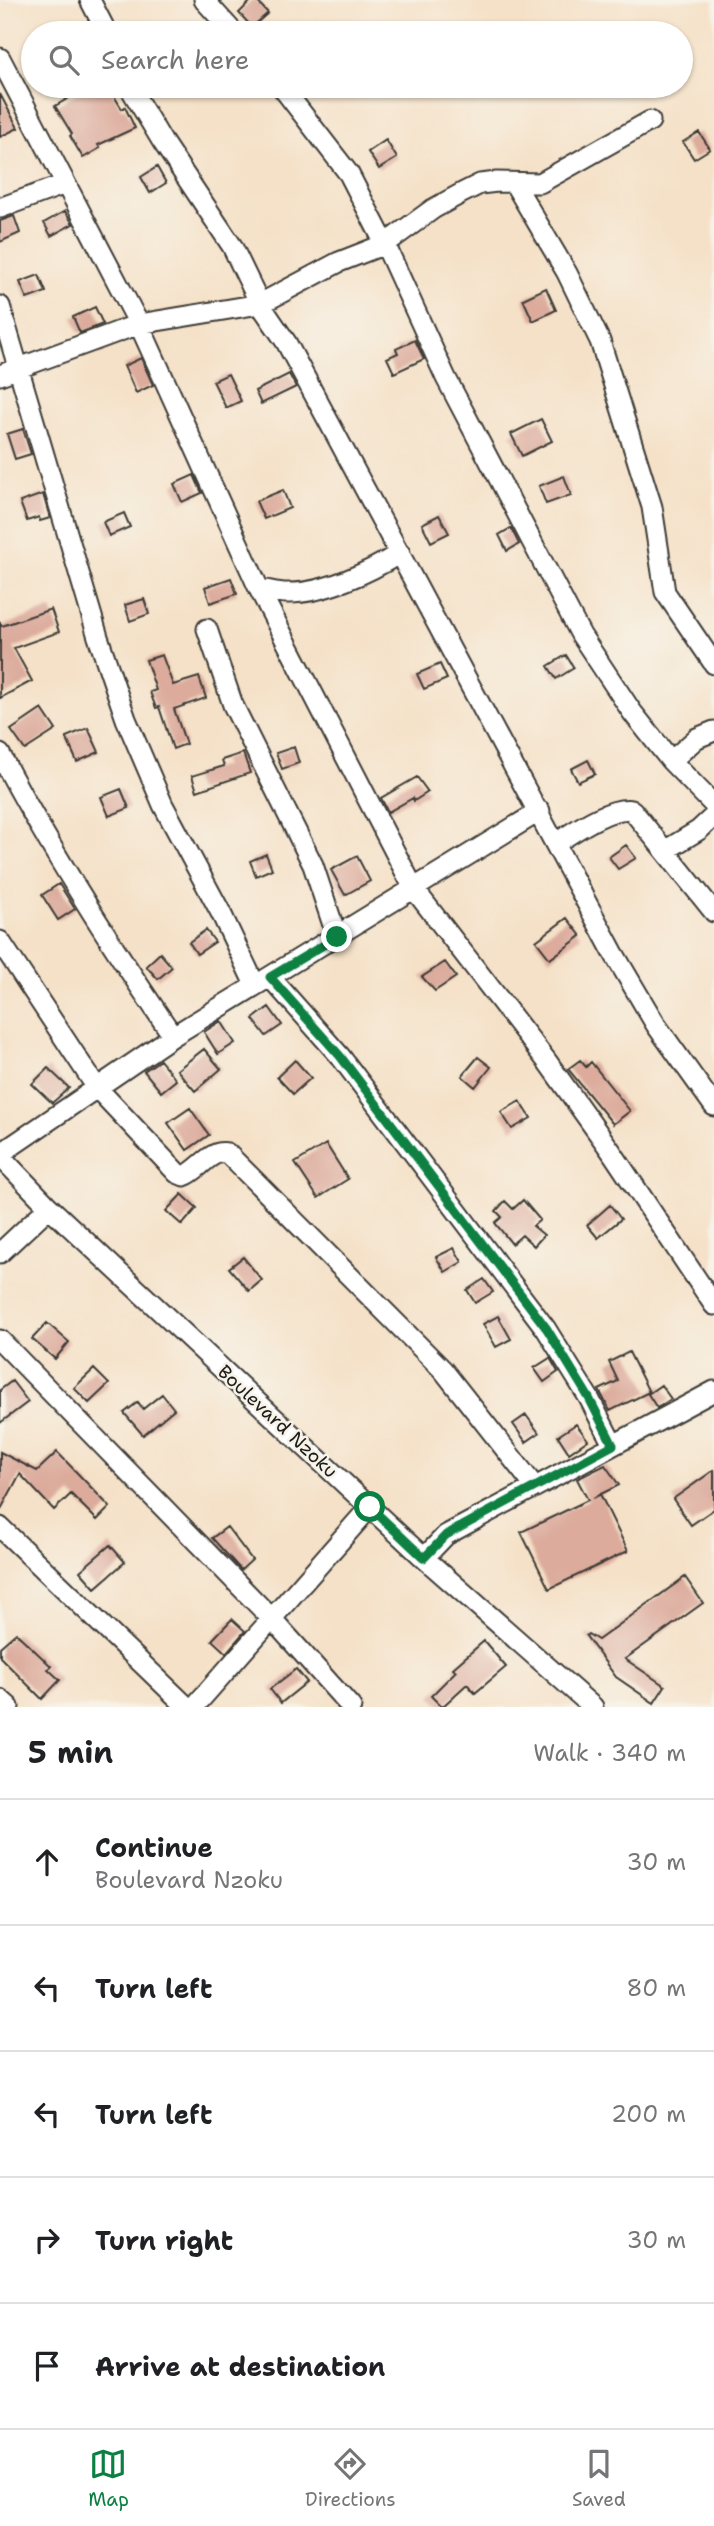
<!DOCTYPE html>
<meta charset="utf-8">
<style>
:root{--surface:#fff;--page:#f6f6f6;--text:#202124;--muted:#757577;--line:#e0e0e0;--accent:#0b8043}
body{margin:0;font-family:"Shantell Sans",sans-serif;background:var(--page);color:var(--text)}
.stop{position:absolute;width:21px;height:21px;margin:-16px;border:5px solid #0b8043;border-radius:50%;background:#fff}
.stop.end{background:#0b8043;border-color:#fff;box-shadow:0 2px 7px #0008}
.list{margin:0;padding:0;list-style:none}
h2{display:flex;justify-content:space-between;align-items:center;height:91px;margin:0;padding:0 28px;font-size:30px}
h2 small{font-size:23px;font-weight:400;color:var(--muted)}
.list li{display:grid;grid-template-columns:46px 1fr auto;gap:21px;align-items:center;box-sizing:border-box;height:126px;padding:0 28px;border-top:2px solid var(--line)}
.list b{display:block;font-size:26px;white-space:nowrap}
.list p{margin:0;font-size:23px;white-space:nowrap;color:var(--muted)}
.list em{font-size:23px;font-style:normal;color:var(--muted)}
.icon{flex:none;width:38px;height:38px;fill:none;stroke:currentColor;stroke-width:2;stroke-linecap:round;stroke-linejoin:round}
.map{position:relative;flex:none;width:714px;height:1707px;overflow:hidden}
.search{position:absolute;background:var(--surface);box-shadow:0 2px 5px #0004;left:21px;right:21px;top:21px;height:77px;display:flex;align-items:center;gap:18px;box-sizing:border-box;padding:0 24px;border-radius:38px;color:var(--muted);font-size:26px}
.sheet{height:721px;background:var(--surface)}
nav{display:flex;justify-content:space-around;align-items:center;box-sizing:border-box;height:98px;border-top:2px solid var(--line);background:var(--surface);font-size:19px;color:var(--muted)}
nav a{display:grid;justify-items:center;gap:4px}
nav .on{color:var(--accent)}
.map>svg:first-child{display:block}
.building{fill:#dcab9c}
.lines{fill:none;stroke-linecap:round;stroke-linejoin:round}
.minor-casing{stroke:#3d3a36;stroke-width:23}
.minor{stroke:#fff;stroke-width:19}
.route{stroke:#0b8043;stroke-width:9}
.labels{text-anchor:middle;stroke-width:5;stroke-linejoin:round;paint-order:stroke}
.street-label{font-size:19px;fill:#1c1c1c;stroke:#f7f3e8}
</style>
<div class="map">
<svg width="714" height="1707" viewBox="0 0 714 1707">
<rect width="100%" height="100%" fill="#f7f3e8"/>
<filter id="ink" filterUnits="userSpaceOnUse"><feTurbulence type="fractalNoise" baseFrequency=".0143" numOctaves="2"/><feDisplacementMap in="SourceGraphic" scale="14" xChannelSelector="R" yChannelSelector="G"/><feConvolveMatrix kernelMatrix="1 2 1 2 8 2 1 2 1" color-interpolation-filters="sRGB"/></filter>
<filter id="wash" filterUnits="userSpaceOnUse"><feTurbulence type="fractalNoise" baseFrequency=".00686" numOctaves="4" result="noise"/><feDisplacementMap in="SourceGraphic" scale="28" xChannelSelector="R" yChannelSelector="G"/><feGaussianBlur stdDeviation="1.57" result="paint"/><feColorMatrix in="noise" values="0 0 0 0 0 0 0 0 0 0 0 0 0 0 0 0 0 1.4 0 .05"/><feComposite in="paint" operator="in"/></filter>
<g filter="url(#wash)">
<rect width="100%" height="100%" fill="#f5e1c8"/>
<g id="blocks">
<path class="building" d="M252 0H256L268 13 252 27 239 13Z
M90 86H108L122 109 125 107 135 128 98 145 100 148 83 158 70 136 72 134 55 106Z
M0 94 18 128 0 137Z
M699 132 710 149 694 159 683 142Z
M386 140 397 158 379 169 368 152Z
M157 167 166 183 150 193 141 177Z
M65 211 73 224 51 236 44 223Z
M14 216 20 233 0 242V221Z
M39 275 46 292 27 299 20 282Z
M546 288 556 310 533 321 523 299Z
M95 307 103 324 80 333 73 317Z
M415 340 424 359 394 373 387 358 398 353 396 349Z
M141 358 153 385 136 393 124 366Z
M228 374 241 401 226 408 213 381Z
M289 374 296 387 261 404 255 391Z
M541 419 552 441 522 456 511 434Z
M23 429 31 454 15 459 7 434Z
M194 475 202 493 182 502 174 484Z
M564 476 571 495 546 504 539 486Z
M283 490 290 508 264 519 256 501Z
M43 494 50 518 40 521 39 517 27 521 20 502Z
M124 513 130 527 109 536 103 522Z
M439 515 449 533 431 542 422 524Z
M511 528 519 544 507 551 499 535Z
M231 578 237 594 210 603 205 587Z
M144 599 149 614 130 621 125 605Z
M51 609 59 632 14 648 32 681 0 698V623L2 626Z
M162 655 173 685 199 677 206 698 174 709 186 744 173 749 159 707 156 708 150 692 156 690 146 660Z
M566 655 574 668 556 679 548 666Z
M440 664 447 679 424 689 417 674Z
M42 709 56 730 25 750 11 730Z
M88 728 99 752 77 762 66 737Z
M294 747 299 763 282 769 276 753Z
M243 753 250 773 197 791 192 776 224 766 222 760Z
M588 760 595 774 578 782 571 769Z
M417 777 428 792 414 801 413 798 388 812 381 798Z
M121 789 129 808 109 816 101 797Z
M626 845 636 858 618 869 609 857Z
M266 854 272 869 256 876 250 861Z
M357 856 370 881 345 895 331 870Z
M59 884 75 909 58 920 42 895Z
M567 918 581 936 550 959 536 941Z
M206 930 215 942 197 954 189 942Z
M160 953 172 967 158 979 146 966Z
M445 962 456 977 435 991 422 977Z
M269 1007 282 1025 266 1036 253 1019Z
M221 1021 235 1043 218 1054 204 1032Z
M204 1049 221 1069 195 1091 177 1070Z
M478 1057 491 1067 475 1087 462 1076Z
M160 1060 176 1080 161 1092 144 1071Z
M295 1060 311 1078 293 1094 277 1077Z
M580 1060 586 1067 591 1062 630 1111 613 1124 568 1069Z
M48 1068 69 1088 52 1103 32 1084Z
M520 1101 531 1118 512 1129 501 1112Z
M190 1108 209 1135 187 1150 168 1123Z
M326 1144 348 1179 318 1198 295 1163Z
M182 1194 197 1208 182 1225 166 1211Z
M523 1200 540 1220 533 1226 544 1235 534 1246 522 1235 512 1244 495 1223 502 1217 496 1211 505 1201 513 1209Z
M610 1205 621 1219 598 1238 587 1225Z
M454 1248 462 1262 445 1272 436 1257Z
M243 1257 262 1280 249 1291 229 1268Z
M484 1279 493 1292 475 1303 467 1290Z
M498 1316 511 1339 496 1347 483 1324Z
M47 1323 69 1342 55 1359 32 1339Z
M629 1352 649 1392 610 1411 599 1390 618 1381 609 1362Z
M550 1358 558 1372 544 1382 534 1368Z
M94 1369 109 1384 89 1403 74 1388Z
M12 1381 28 1402 0 1423V1390Z
M661 1385 671 1399 657 1408 648 1394Z
M162 1394 174 1409 143 1435 124 1413 138 1402 143 1409Z
M526 1415 539 1433 526 1442 513 1424Z
M576 1424 588 1440 569 1453 558 1436Z
M0 1452 37 1471 57 1452 110 1507 97 1520 71 1494 54 1510 20 1474 0 1511Z
M605 1465 619 1485 593 1498 600 1494 628 1551 549 1589 521 1532 588 1500 577 1479Z
M714 1470V1509L691 1525 673 1499Z
M227 1527 252 1560 241 1570 212 1538Z
M110 1545 125 1562 95 1588 80 1571Z
M685 1577 703 1603 625 1659 665 1686 654 1703 616 1677 586 1636 588 1634 598 1640Z
M232 1619 245 1631 226 1653 212 1640Z
M16 1633 51 1666 48 1669 60 1680 42 1699 0 1657V1647Z
M484 1641 506 1667 475 1693 467 1684 442 1707 431 1696 456 1671 453 1668Z
M296 1669 307 1682 281 1703 270 1689Z"/>
</g>
</g>
<g filter="url(#ink)">
<use href="#blocks" fill-opacity="0" stroke="#3d3a36" stroke-width="2"/>
<g class="lines">
<defs>
<path id="minor" d="M90 0 107 33
M204 0 234 33
M0 58 139 324 259 589 414 889 546 1060 611 1151 714 1305
M129 86 162 141 232 246 260 304 286 342 613 952 656 1025 714 1106
M281 86 349 174 385 244 446 378 581 635 632 712 671 761 714 805
M514 183 567 273 600 341 652 507 665 592 714 664
M0 208 65 184
M0 306 98 637 126 719 163 805 221 913 255 985
M0 375 139 324 260 304 339 262 385 244 433 209 462 193 480 184 497 182 540 183 650 121
M259 589C268 590 278 593 287 593 323 594 370 572 400 553
M207 629 233 705 313 865 337 937
M0 754C51 852 111 945 173 1036
M671 761 697 738 714 731
M556 843C575 831 610 806 632 810L714 912
M666 850 699 830 714 816
M0 941 97 1088 177 1173 184 1176C199 1171 210 1149 227 1153L443 1370 535 1487
M270 977 340 1056 546 1329 589 1398 613 1445
M0 1154 173 1036 540 811
M0 1156 49 1207 424 1558 593 1707
M0 1253 49 1207
M0 1340 272 1619 351 1707
M0 1527 187 1707
M424 1558 446 1535 714 1391
M0 1699 9 1707
M194 1707 370 1507"/>
</defs>
<use href="#minor" class="minor-casing"/>
<use href="#minor" class="minor"/>
</g>
</g>
<g class="lines" filter="url(#ink)">
<path class="route" d="M337 937 270 977 340 1056 547 1329 589 1398 613 1445 446 1535 424 1558 370 1507"/>
</g>
<g class="labels">
<g class="street-label">
<text transform="translate(278 1421) rotate(43)" y="7">Boulevard Nzoku</text>
</g>
</g>
</svg>
<div class="stop" style="left:370px;top:1507px"></div>
<div class="stop end" style="left:337px;top:937px"></div>
<div class="search"><svg class="icon" aria-label="search" viewBox="0 0 24 24"><circle cx="10" cy="10" r="6"/><path d="M15 15l6 6"/></svg>Search here</div>
</div>
<section class="sheet">
<h2>5 min<small>Walk · 340 m</small></h2>
<ul class="list">
<li><svg class="icon" aria-label="ahead" viewBox="0 0 24 24"><path d="M12 20V5M6 11l6-6 6 6"/></svg><div><b>Continue</b><p>Boulevard Nzoku</p></div><em>30 m</em></li>
<li><svg class="icon" aria-label="left" viewBox="0 0 24 24"><path d="M17 20v-9H6M10 6l-5 5 5 5"/></svg><div><b>Turn left</b></div><em>80 m</em></li>
<li><svg class="icon" aria-label="left" viewBox="0 0 24 24"><path d="M17 20v-9H6M10 6l-5 5 5 5"/></svg><div><b>Turn left</b></div><em>200 m</em></li>
<li><svg class="icon" aria-label="right" viewBox="0 0 24 24"><path d="M7 20v-9h11M14 6l5 5-5 5"/></svg><div><b>Turn right</b></div><em>30 m</em></li>
<li><svg class="icon" aria-label="arrive" viewBox="0 0 24 24"><path d="M6 21V4h12l-3 4 3 4H6"/></svg><div><b>Arrive at destination</b></div></li>
</ul>
</section>
<nav>
<a class="on"><svg class="icon" aria-label="map" viewBox="0 0 24 24"><path d="M3 6l6-2 6 2 6-2v14l-6 2-6-2-6 2zM9 4v14M15 6v14"/></svg>Map</a>
<a><svg class="icon" aria-label="directions" viewBox="0 0 24 24"><path d="M12 3l9 9-9 9-9-9zM9 14v-3h6M13 9l2 2-2 2"/></svg>Directions</a>
<a><svg class="icon" aria-label="saved" viewBox="0 0 24 24"><path d="M7 4h10v16l-5-4-5 4z"/></svg>Saved</a>
</nav>
